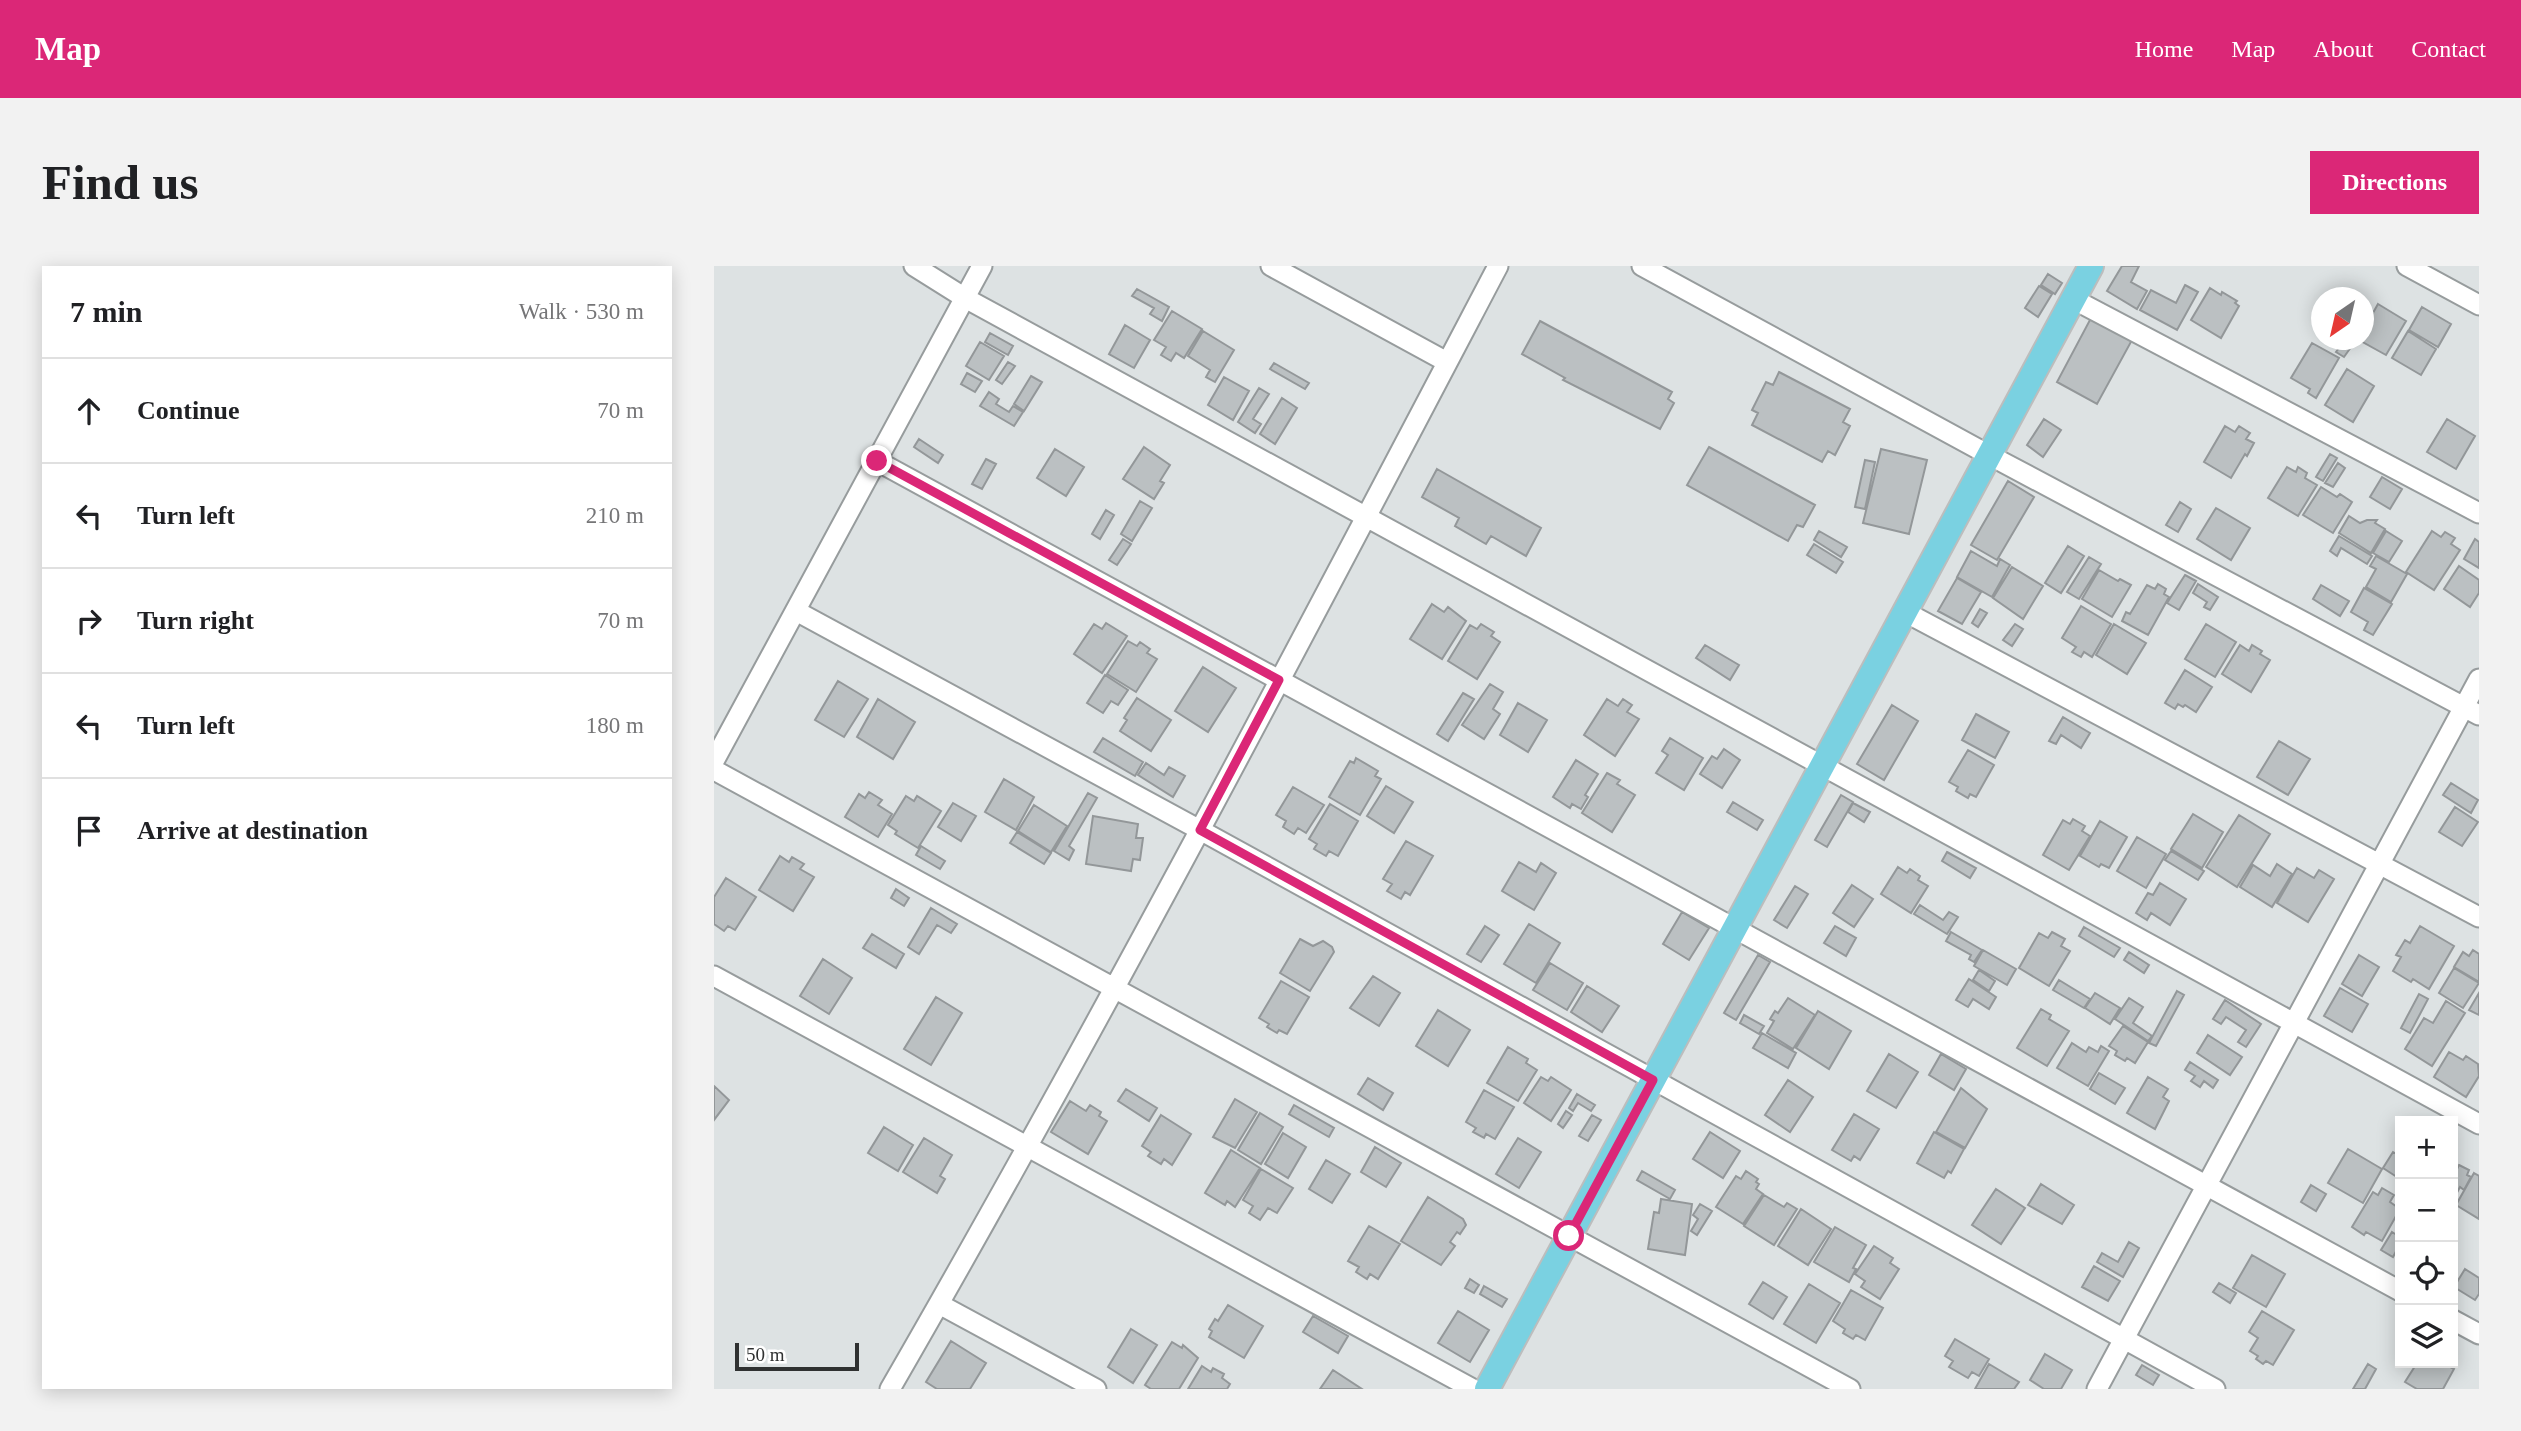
<!DOCTYPE html>
<meta charset="utf-8">
<style>
:root{--surface:#fff;--page:#f2f2f2;--text:#202124;--muted:#757577;--line:#e0e0e0;--accent:#db2777}
body{margin:0;font-family:Georgia,serif;background:var(--page);color:var(--text)}
.controls{position:absolute;right:21px;bottom:21px;display:grid;overflow:hidden;border-radius:0px;box-shadow:0 4px 18px #0003}
.controls button{width:63px;height:63px;display:grid;place-items:center;padding:0;border:0;border-bottom:2px solid var(--line);background:var(--surface);color:var(--text);font:35px sans-serif}
.compass{position:absolute;left:1597px;top:21px;width:63px;height:63px;border-radius:50%;background:var(--surface);box-shadow:0 4px 18px #0003;rotate:214deg}
.scale{position:absolute;left:21px;bottom:18px;width:124px;box-sizing:border-box;padding-left:7px;border:4px solid #2f3131;border-top:0;font-size:19px;line-height:24px;white-space:nowrap;color:#2f3131;-webkit-text-stroke:5px #fff;paint-order:stroke}
.stop{position:absolute;width:21px;height:21px;margin:-16px;border:5px solid #db2777;border-radius:50%;background:#fff}
.stop.end{background:#db2777;border-color:#fff;box-shadow:0 2px 7px #0008}
.list{margin:0;padding:0;list-style:none}
h2{display:flex;justify-content:space-between;align-items:center;height:91px;margin:0;padding:0 28px;font-size:30px}
h2 small{font-size:23px;font-weight:400;color:var(--muted)}
.list li{display:grid;grid-template-columns:46px 1fr auto;gap:21px;align-items:center;box-sizing:border-box;height:105px;padding:0 28px;border-top:2px solid var(--line)}
.list b{display:block;font-size:26px;white-space:nowrap}
.list em{font-size:23px;font-style:normal;color:var(--muted)}
.icon{flex:none;width:38px;height:38px;fill:none;stroke:currentColor;stroke-width:2;stroke-linecap:round;stroke-linejoin:round}
.map{position:relative;flex:none;width:1765px;height:1123px;overflow:hidden;border-radius:0px}
header{display:flex;align-items:center;gap:42px;box-sizing:border-box;height:98px;padding:0 35px;background:var(--accent);color:#fff}
header strong{font-size:33px}
nav{display:flex;gap:38px;margin-inline-start:auto;font-size:24px}
.intro{display:flex;align-items:center;justify-content:space-between;box-sizing:border-box;height:168px;padding:0 42px}
h1{margin:0;font-size:49px}
.button{padding:18px 32px;border-radius:0px;background:var(--accent);color:#fff;font-size:24px;font-weight:700}
main{display:flex;gap:42px;padding:0 42px}
aside{flex:1;background:var(--surface);border-radius:0px;box-shadow:0 4px 18px #0003}
.map>svg:first-child{display:block}
.building{fill:#bbc0c2;stroke:#939799;stroke-width:2}
.lines{fill:none;stroke-linecap:round;stroke-linejoin:round}
.minor-casing{stroke:#979c9d;stroke-width:23}
.major-casing{stroke:#bcbdbd;stroke-width:28}
.minor{stroke:#fff;stroke-width:19}
.major{stroke:#7ad1e1;stroke-width:24}
.route{stroke:#db2777;stroke-width:9}
</style>
<header>
<strong>Map</strong>
<nav><a>Home</a><a>Map</a><a>About</a><a>Contact</a></nav>
</header>
<div class="intro"><h1>Find us</h1><a class="button">Directions</a></div>
<main>
<aside>
<h2>7 min<small>Walk · 530 m</small></h2>
<ul class="list">
<li><svg class="icon" aria-label="ahead" viewBox="0 0 24 24"><path d="M12 20V5M6 11l6-6 6 6"/></svg><div><b>Continue</b></div><em>70 m</em></li>
<li><svg class="icon" aria-label="left" viewBox="0 0 24 24"><path d="M17 20v-9H6M10 6l-5 5 5 5"/></svg><div><b>Turn left</b></div><em>210 m</em></li>
<li><svg class="icon" aria-label="right" viewBox="0 0 24 24"><path d="M7 20v-9h11M14 6l5 5-5 5"/></svg><div><b>Turn right</b></div><em>70 m</em></li>
<li><svg class="icon" aria-label="left" viewBox="0 0 24 24"><path d="M17 20v-9H6M10 6l-5 5 5 5"/></svg><div><b>Turn left</b></div><em>180 m</em></li>
<li><svg class="icon" aria-label="arrive" viewBox="0 0 24 24"><path d="M6 21V4h12l-3 4 3 4H6"/></svg><div><b>Arrive at destination</b></div></li>
</ul>
</aside>
<div class="map">
<svg width="1765" height="1123" viewBox="0 0 1765 1123">
<rect width="100%" height="100%" fill="#dde2e3"/>
<path class="building" d="M1408 0H1425L1417 16 1433 25 1423 43 1393 25Z
M1334 8 1348 17 1341 28 1327 19Z
M1471 19 1484 26 1463 64 1426 44 1437 24 1462 37Z
M1325 20 1338 28 1324 51 1311 42Z
M1496 22 1507 29 1508 26 1523 35 1521 37 1525 40 1507 72 1477 54Z
M423 23 455 41 448 55 436 48 440 42 418 30Z
M1664 38 1692 55 1672 89 1645 74H1650V63Z
M1708 41 1737 58 1724 81 1695 64Z
M458 45 488 63 470 92 462 87 457 95 447 89 452 81 440 74Z
M1377 52 1418 74 1383 138 1343 116Z
M826 55 958 126 954 133 960 137 946 163 849 114 851 112 808 88Z
M411 59 436 74 420 102 395 88Z
M489 65 520 84 501 116 492 111 496 104 474 90Z
M1694 65 1722 83 1707 109 1678 92Z
M276 67 299 80 294 89 271 76Z
M1612 74H1642L1630 91 1622 86 1625 82Z
M266 76 290 90 275 114 252 100Z
M1598 77 1625 92 1602 132 1594 127 1596 123 1577 112Z
M294 96 301 100 288 118 282 114Z
M560 97 595 117 591 123 556 103Z
M1633 103 1660 120 1639 156 1611 139Z
M1065 106 1136 143 1129 156 1136 160 1121 189 1114 185 1108 196 1038 159 1044 147 1038 144 1052 116 1059 119Z
M253 107 268 115 261 126 247 118Z
M317 110 328 116 310 145 300 138Z
M510 111 535 125 519 154 494 139Z
M545 122 555 128 539 153 547 158 541 167 524 156Z
M275 126 285 133 282 138 295 146 299 140 309 146 300 160 266 140Z
M568 132 583 142 561 178 546 168Z
M1330 153 1347 164 1329 191 1313 179Z
M1733 153 1761 170 1742 203 1713 186Z
M1511 160 1521 166 1525 160 1536 167 1532 173 1540 177 1533 190 1531 188 1517 212 1490 196Z
M205 173 229 189 224 197 200 181Z
M430 181 456 199 446 215 450 217 440 233 409 213Z
M995 181 1101 239 1089 261 1083 259 1074 275 973 219Z
M341 183 370 201 352 230 323 212Z
M1167 183 1213 194 1195 268 1149 257Z
M1616 188 1623 192 1609 215 1602 211Z
M272 193 282 198 268 223 258 218Z
M1151 194 1161 196 1151 243 1141 241Z
M1624 197 1631 202 1619 221 1611 217Z
M1573 201 1582 206 1584 201 1593 207 1591 212 1603 219 1584 250 1554 232Z
M723 203 827 262 812 290 777 270 772 278 741 260 745 252 708 231Z
M1668 211 1688 223 1676 243 1656 231Z
M1294 215 1320 231 1283 294 1257 279Z
M1607 221 1623 231 1626 228 1638 236 1619 267 1589 249Z
M426 235 438 242 418 275 407 268Z
M1466 236 1477 243 1464 266 1452 259Z
M1502 242 1536 262 1517 294 1483 273Z
M392 244 400 249 386 273 378 268Z
M1635 250 1646 257 1653 254H1663L1661 257 1671 263 1657 287 1625 267Z
M1105 265 1133 281 1127 291 1100 274Z
M1672 265 1688 275 1675 296 1659 287Z
M1718 265 1727 271 1731 266 1741 272 1737 278 1746 284 1720 324 1692 306Z
M1625 270 1658 290 1653 298 1627 282 1623 290 1616 285Z
M409 273 417 278 403 299 395 294Z
M1761 273 1765 276V302L1750 293Z
M1100 278 1129 296 1122 307 1093 289Z
M1354 280 1370 290 1347 327 1331 317Z
M1257 285 1283 300 1286 293 1296 299 1278 331 1243 311Z
M1662 290 1693 308 1677 336 1652 321 1662 303 1656 300Z
M1375 291 1387 298 1365 333 1353 326Z
M1745 300 1765 314V327L1756 341 1730 323Z
M1298 301 1329 320 1309 353 1279 332Z
M1385 304 1404 315 1406 313 1417 319 1398 351 1368 333Z
M1471 309 1482 315 1465 344 1453 337Z
M1243 312 1267 326 1248 358 1224 345Z
M1444 318 1452 323 1450 328 1455 331 1434 369 1408 355 1412 346 1416 348 1433 319 1441 323Z
M1484 318 1504 331 1496 344 1490 341 1493 336 1479 327Z
M1607 319 1635 335 1626 350 1599 333Z
M1650 322 1678 338 1659 369 1650 364 1654 356 1637 346Z
M718 338 730 346 734 341 752 355 728 393 696 373Z
M1367 340 1397 358 1378 391 1370 386 1367 391 1358 386 1362 381 1348 372Z
M1266 343 1273 347 1264 361 1258 357Z
M392 357 413 370 388 407 360 388 380 358 388 363Z
M767 358 780 366 777 370 786 376 763 413 734 395 756 359 763 363Z
M1301 358 1309 363 1298 380 1289 374Z
M1400 358 1432 377 1413 408 1382 389Z
M1492 358 1522 376 1501 411 1471 393Z
M414 375 423 380 426 376 436 383 433 387 443 393 422 426 393 408Z
M991 379 1025 399 1016 414 982 392Z
M1526 379 1535 385 1538 379 1548 385 1546 388 1556 394 1537 426 1508 408Z
M489 401 522 422 494 466 461 445Z
M1471 404 1498 421 1482 446 1471 439 1469 441 1464 438 1461 443 1451 437Z
M391 409 414 424 404 439 397 435 389 447 373 437Z
M124 415 154 433 130 471 101 454Z
M776 418 789 426 779 443 786 448 770 473 748 459Z
M749 427 760 433 734 475 723 468Z
M423 432 457 454 437 485 406 465 413 454 410 452Z
M164 433 201 456 179 493 143 471Z
M893 433 904 440 909 433 918 439 913 446 925 453 901 490 870 469Z
M804 437 833 454 814 486 786 469Z
M1178 439 1204 455 1170 514 1143 498Z
M1262 448 1295 466 1281 492 1248 474Z
M1349 451 1376 467 1367 482 1347 469 1342 478 1335 475Z
M389 472 429 496 421 510 380 486Z
M956 472 989 492 970 524 942 507 954 489 948 485Z
M1565 475 1596 493 1574 529 1543 511Z
M1010 483 1026 494 1008 522 986 508 998 490 1003 493Z
M1254 484 1280 499 1262 531 1256 528 1254 532 1242 525 1244 521 1235 516Z
M642 492 664 505 661 510 667 513 646 549 615 531 636 495 640 497Z
M862 494 884 508 871 529 874 531 867 543 858 538 856 542 839 531Z
M432 497 450 509 455 501 471 510 459 531 424 509Z
M893 507 906 514 903 518 921 529 898 566 868 547Z
M290 513 320 531 302 564 271 546Z
M1737 517 1764 534 1757 547 1729 529Z
M672 520 699 536 680 567 653 550Z
M579 521 610 539 592 567 584 562 580 568 569 561 572 555 562 549Z
M155 526 168 534 164 539 178 548 164 571 131 551 145 528 151 532Z
M374 527 383 532 355 580 360 584 355 594 340 585Z
M1127 529 1139 536 1113 581 1101 574Z
M192 530 200 535 203 530 227 545 204 582 181 568 183 565 174 559Z
M1019 536 1049 554 1043 564 1013 546Z
M239 537 262 550 247 575 224 561Z
M1139 537 1156 546 1150 556 1134 546Z
M616 538 644 555 624 590 615 585 612 590 600 583 603 578 595 573Z
M320 539 353 560 337 586 304 565Z
M1741 541 1764 556 1748 580 1725 566Z
M1479 548 1509 566 1488 602 1457 583Z
M1525 549 1556 568 1523 621 1492 601Z
M379 550 424 558 422 572H429L426 594 419 593 417 605 372 598Z
M1359 553 1371 560 1368 565 1376 570 1355 604 1329 589 1349 554 1356 558Z
M1386 555 1413 571 1395 602 1387 598 1385 601 1366 590Z
M303 566 337 587 330 598 296 577Z
M1423 571 1452 588 1432 622 1403 605Z
M692 575 719 590 696 629 691 626 687 633 673 625 678 618 669 613Z
M207 580 231 595 226 603 202 589Z
M1457 585 1490 605 1484 614 1451 594Z
M1233 586 1262 602 1256 612 1228 595Z
M66 590 75 596 78 591 90 598 86 603 100 611 79 645 45 624Z
M805 596 822 606 827 597 842 607 820 644 788 625Z
M1563 598 1578 608 1558 641 1526 621 1539 599 1556 610Z
M1184 601 1193 607 1196 603 1206 610 1204 614 1214 620 1197 647 1167 628Z
M1583 602 1600 612 1605 604 1620 613 1594 656 1563 637Z
M12 612 42 631 21 664 14 660 10 665 0 658V631Z
M1446 617 1472 633 1456 659 1437 647 1433 654 1422 647 1434 627 1439 629Z
M1138 619 1159 633 1140 661 1119 647Z
M1081 620 1094 628 1073 662 1060 654Z
M182 623 195 632 190 640 177 632Z
M1206 639 1229 654 1235 646 1244 651 1233 668 1200 648Z
M217 642 243 658 237 667 223 659 205 688 194 681Z
M968 646 995 662 975 694 949 678Z
M815 658 846 677 822 717 790 698Z
M771 660 785 669 767 696 753 688Z
M1121 660 1142 672 1132 690 1110 677Z
M1706 660 1740 680 1715 723 1699 713 1697 716 1679 705 1687 691 1682 689 1691 674 1696 677Z
M1370 661 1406 682 1400 691 1365 670Z
M1237 666 1268 684 1260 696 1255 693 1257 689 1232 675Z
M1338 666 1351 673 1347 680 1356 685 1335 720 1305 702 1325 667 1334 672Z
M158 668 190 688 182 702 149 682Z
M586 673 599 680 609 675 618 681 620 686 596 725 566 707Z
M1269 684 1302 703 1293 719 1260 700Z
M1759 684 1765 688V716L1740 701 1749 686 1755 690Z
M1415 686 1435 699 1430 707 1410 694Z
M1044 689 1056 696 1022 754 1010 747Z
M1645 689 1665 701 1648 730 1628 718Z
M109 693 138 712 115 748 86 730Z
M836 697 869 717 853 744 819 724Z
M1740 702 1765 717 1749 742 1725 727Z
M1265 704 1281 715 1275 725 1259 714Z
M659 710 686 727 665 760 636 742Z
M1255 713 1282 731 1275 743 1259 733 1254 741 1242 734Z
M1345 714 1376 733 1370 742 1339 724Z
M567 715 595 731 573 768 565 764 563 767 553 761 555 758 545 752Z
M873 720 905 740 888 766 857 746Z
M1626 722 1654 738 1638 766 1610 750Z
M1463 725 1470 729 1442 780 1435 777Z
M1381 727 1406 742 1396 758 1371 742Z
M1765 727V749L1755 744Z
M1705 728 1714 733 1696 767 1687 762Z
M222 731 248 747 217 799 190 783Z
M1074 732 1101 749 1079 783 1053 767 1060 755 1056 753 1061 745 1064 747Z
M1415 732 1429 741 1419 757 1438 770 1434 775 1401 753Z
M1511 734 1547 758 1532 781 1524 776 1532 764 1512 751 1507 758 1499 753Z
M1732 735 1751 747 1718 800 1691 783 1710 752 1719 757Z
M1327 743 1337 749 1335 753 1355 765 1333 800 1303 782Z
M724 744 756 764 734 800 702 780Z
M1104 745 1137 765 1115 803 1082 782Z
M1030 749 1050 760 1045 768 1026 757Z
M1409 760 1434 776 1421 797 1413 792 1411 795 1401 789 1403 785 1395 780Z
M1048 767 1082 787 1074 802 1039 782Z
M1494 769 1528 791 1516 809 1483 787Z
M1358 777 1372 786 1375 781 1384 786 1387 780 1395 785 1374 820 1343 802Z
M794 781 814 793 812 797 823 804 804 835 773 817Z
M1735 786 1749 794 1752 790 1764 798 1765 810 1752 831 1720 811Z
M1175 788 1204 806 1182 842 1153 825Z
M1227 788 1252 803 1240 824 1215 809Z
M1476 796 1504 814 1499 822 1490 815 1486 821 1477 815 1481 810 1471 804Z
M1385 807 1411 822 1401 838 1376 823Z
M827 811 834 815 837 811 857 824 837 855 810 837Z
M1434 811 1454 823 1449 831 1455 835 1441 863 1413 847Z
M654 812 679 827 669 844 644 828Z
M1074 814 1099 831 1076 866 1051 849Z
M0 820 15 834 0 854Z
M1247 822 1273 843 1251 882 1222 866Z
M412 823 443 842 435 855 404 835Z
M770 824 800 841 781 873 772 868 770 872 759 866 762 862 752 856Z
M863 828 881 839 877 845 864 837 859 845 855 842Z
M521 833 543 846 521 882 499 871Z
M356 835 372 845 376 839 387 846 385 850 393 855 374 888 337 866Z
M580 839 620 862 615 871 575 848Z
M852 845 858 849 849 862 844 858Z
M546 847 569 861 547 898 524 884Z
M1140 848 1165 863 1146 894 1140 890 1137 895 1118 884Z
M447 849 477 868 458 899 450 893 447 898 434 890 437 886 428 880Z
M878 849 887 854 874 875 865 870Z
M170 861 199 879 184 905 154 887Z
M996 866 1026 885 1009 912 979 893Z
M1220 866 1250 883 1237 907 1234 905 1230 912 1203 897Z
M569 867 592 881 574 912 551 898Z
M210 872 238 889 226 910 231 913 223 927 189 906Z
M804 872 827 886 805 922 782 908Z
M661 881 687 897 672 921 647 906Z
M1634 883 1668 903 1649 937 1614 917Z
M517 884 546 902 521 941 513 935 511 939 491 927Z
M1679 886 1686 890V913L1669 902Z
M612 894 636 908 618 937 595 923Z
M1745 899 1755 904 1753 909 1757 911 1750 924 1746 921 1739 934V904L1742 905Z
M547 903 579 922 563 947 554 942 546 954 535 947 539 940 529 934Z
M928 905 961 924 956 933 923 914Z
M1032 905 1044 913 1042 916 1045 918 1042 923 1049 928 1029 958 1002 941 1022 910 1027 913Z
M1760 907 1765 910V953L1742 939Z
M1327 918 1360 939 1348 958 1314 939Z
M1597 919 1612 928 1602 945 1587 936Z
M1668 922 1680 929 1676 936 1686 943 1668 975 1652 966 1650 969 1638 961 1659 926 1664 929Z
M1282 923 1311 942 1287 978 1258 959Z
M1050 929 1070 941 1073 937 1083 943 1060 979 1030 960Z
M714 931 749 953 752 959 746 968 743 966 736 976 741 980 727 999 687 975Z
M947 933 978 938 971 989 934 983 940 946 945 947Z
M986 938 998 945 983 969 977 965 984 953 979 949Z
M1087 943 1117 963 1094 999 1064 980Z
M655 960 686 978 664 1013 656 1008 653 1013 642 1006 645 1001 634 995Z
M1121 961 1152 979 1139 1002 1142 1003 1135 1016 1100 996Z
M1678 966 1686 971V978L1679 991 1667 984Z
M1415 976 1425 982 1409 1011 1383 996 1388 987 1404 996Z
M1160 980 1179 992 1176 997 1185 1003 1166 1033 1147 1021 1151 1015 1141 1008Z
M1538 989 1571 1008 1552 1041 1519 1022Z
M1380 1000 1406 1015 1394 1035 1368 1021Z
M1751 1003 1765 1012V1028L1761 1034 1740 1021Z
M756 1013 765 1019 760 1027 751 1022Z
M1049 1016 1073 1031 1059 1053 1035 1038Z
M1505 1017 1522 1027 1516 1037 1499 1026Z
M1095 1018 1126 1037 1102 1077 1070 1058Z
M770 1020 793 1033 788 1041 766 1028Z
M1137 1024 1169 1042 1151 1074 1142 1069 1139 1073 1129 1067 1131 1063 1119 1055Z
M514 1039 549 1060 530 1092 495 1071 498 1065 495 1063 501 1053 504 1055Z
M744 1045 775 1064 756 1096 724 1077Z
M1548 1045 1580 1064 1559 1099 1552 1095 1549 1098 1542 1093 1544 1090 1536 1085 1544 1072 1535 1066Z
M599 1050 634 1070 624 1087 589 1066Z
M417 1063 443 1079 419 1117 394 1101Z
M1241 1073 1275 1093 1265 1110 1258 1106 1254 1112 1235 1101 1239 1095 1231 1090Z
M237 1075 272 1097 256 1123H223L212 1116Z
M458 1076 468 1082 469 1079 484 1092 465 1123H437L431 1119Z
M1331 1088 1358 1104 1347 1123H1330L1316 1114Z
M1703 1097H1729L1740 1103 1729 1123H1703L1691 1116Z
M1275 1098 1305 1116 1300 1123H1261Z
M1654 1098 1662 1103 1651 1123H1639Z
M1428 1099 1445 1109 1439 1119 1422 1109Z
M488 1100 497 1106 499 1102 510 1108 508 1112 516 1118 513 1123H474Z
M619 1104 648 1123H606Z"/>
<g class="lines">
<defs>
<path id="minor" d="M200 0 251 32 1765 858
M557 0 733 96
M928 0 1275 189 1765 449
M1693 0 1765 39
M1359 33 1765 247
M163 195 1686 1025
M82 345 486 564 1501 1123
M1191 346 1765 651
M0 495 268 0
M0 504 1136 1123
M0 710 759 1123
M225 1038 382 1123
M1739 1054 1765 1068
M176 1123C389 754 586 377 784 0
M1383 1123 1765 413"/>
<path id="major" d="M773 1123 1377 0"/>
</defs>
<use href="#minor" class="minor-casing"/>
<use href="#major" class="major-casing"/>
<use href="#minor" class="minor"/>
<use href="#major" class="major"/>
</g>
<g class="lines">
<path class="route" d="M163 195 565 414 486 564 939 814 855 970"/>
</g>
</svg>
<div class="controls">
<button>+</button>
<button>−</button>
<button><svg class="icon" aria-label="locate" viewBox="0 0 24 24"><circle cx="12" cy="12" r="6"/><path d="M12 2v4M12 18v4M2 12h4M18 12h4"/></svg></button>
<button><svg class="icon" aria-label="layers" viewBox="0 0 24 24"><path d="M12 4l9 5-9 5-9-5zM3 14l9 5 9-5"/></svg></button>
</div>
<svg class="compass" viewBox="-18 -18 36 36"><path d="M0-13l5 13h-10z" fill="#e53935"/><path d="M0 13l5-13h-10z" fill="#757577"/></svg>
<div class="scale">50 m</div>
<div class="stop" style="left:855px;top:970px"></div>
<div class="stop end" style="left:163px;top:195px"></div>
</div>
</main>
